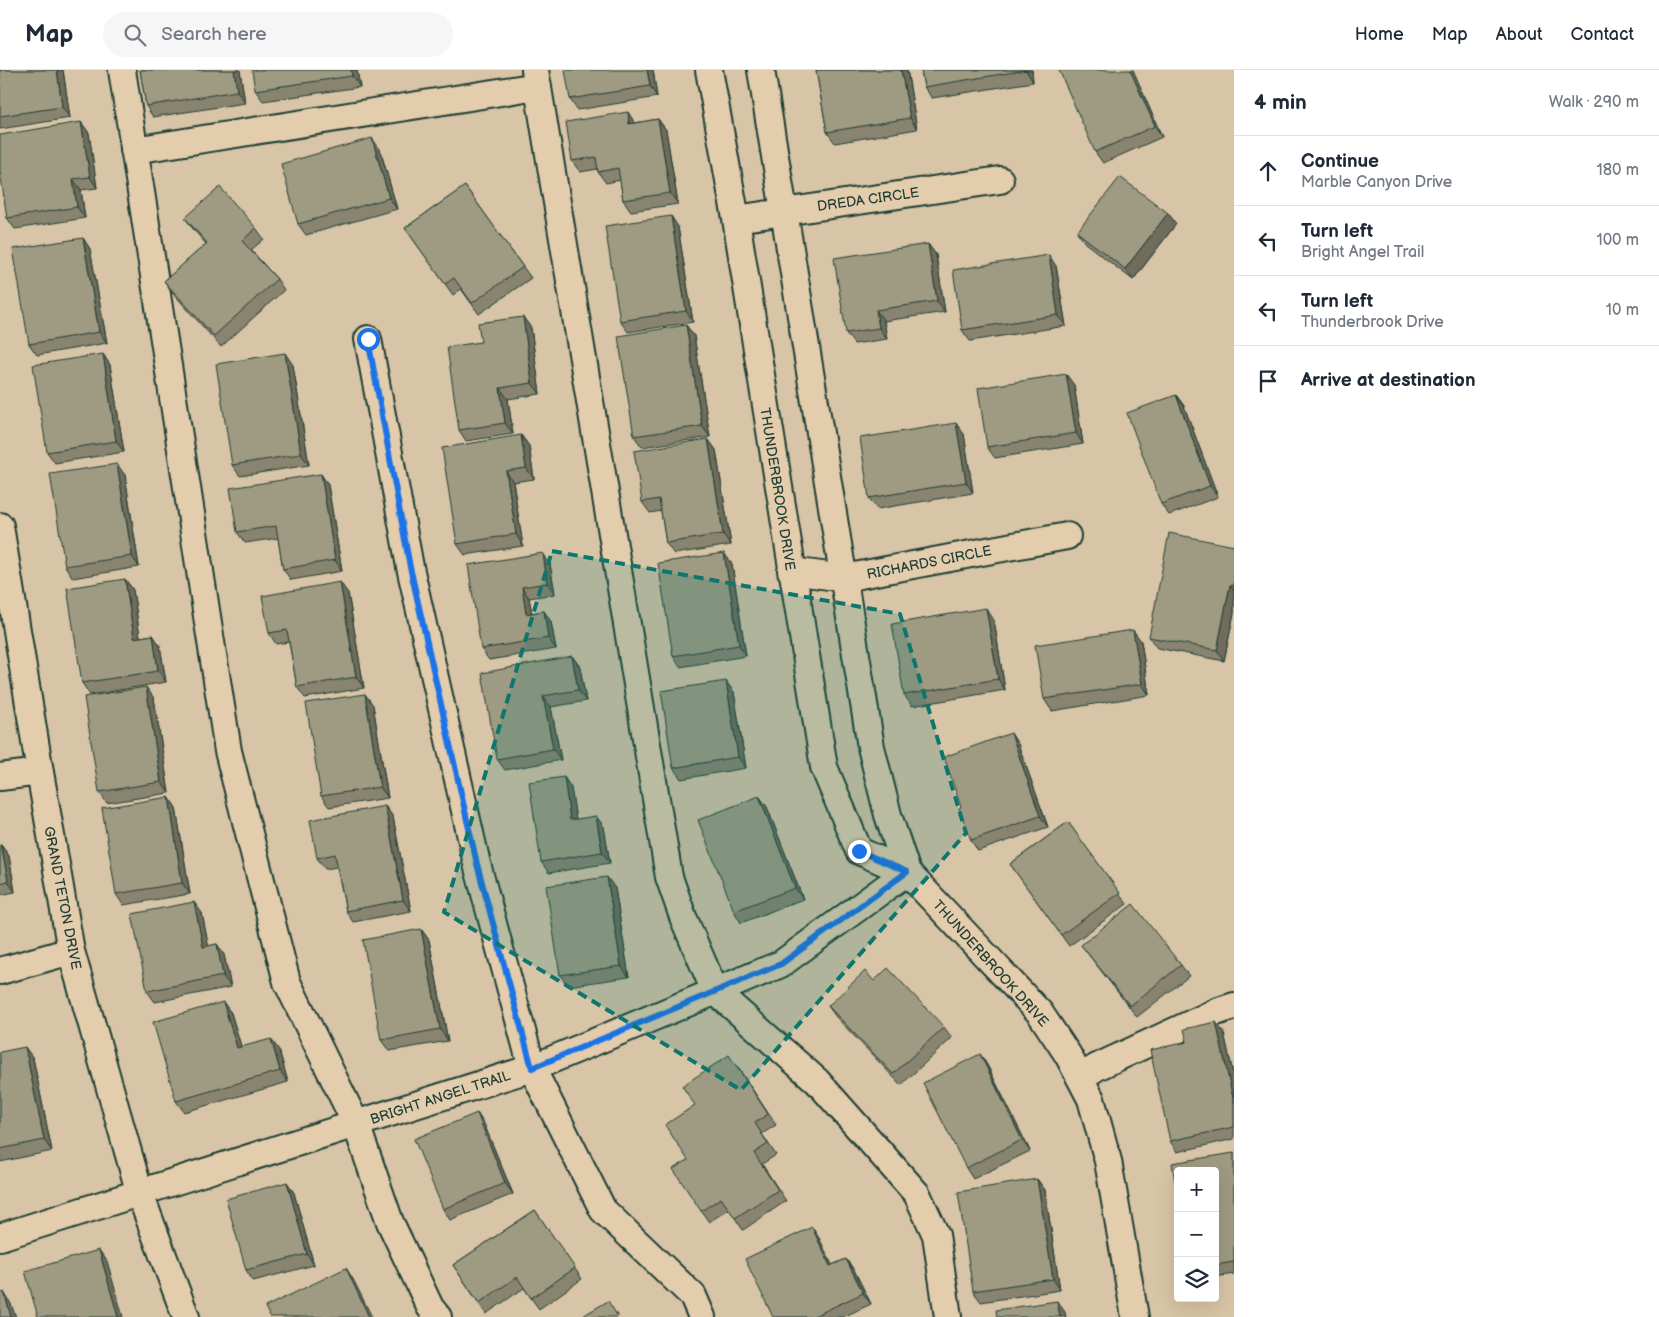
<!DOCTYPE html>
<meta charset="utf-8">
<style>
:root{--surface:#fff;--page:#f6f6f7;--text:#1f2937;--muted:#747a83;--line:#e0e1e3}
body{margin:0;font-family:"Balsamiq Sans",sans-serif;background:var(--page);color:var(--text)}
.controls{position:absolute;right:15px;bottom:15px;display:grid;overflow:hidden;border-radius:5px;box-shadow:0 5px 20px #0002}
.controls button{width:45px;height:45px;display:grid;place-items:center;padding:0;border:0;border-bottom:1px solid var(--line);background:var(--surface);color:var(--text);font:25px sans-serif}
.stop{position:absolute;width:15px;height:15px;margin:-11px;border:4px solid #1a73e8;border-radius:50%;background:#fff}
.stop.end{background:#1a73e8;border-color:#fff;box-shadow:0 1px 5px #0008}
.list{margin:0;padding:0;list-style:none}
h2{display:flex;justify-content:space-between;align-items:center;height:65px;margin:0;padding:0 20px;font-size:21px}
h2 small{font-size:16px;font-weight:400;color:var(--muted)}
.list li{display:grid;grid-template-columns:32px 1fr auto;gap:15px;align-items:center;box-sizing:border-box;height:70px;padding:0 20px;border-top:1px solid var(--line)}
.list b{display:block;font-size:19px;white-space:nowrap}
.list p{margin:0;font-size:16px;white-space:nowrap;color:var(--muted)}
.list em{font-size:16px;font-style:normal;color:var(--muted)}
.icon{flex:none;width:28px;height:28px;fill:none;stroke:currentColor;stroke-width:2;stroke-linecap:round;stroke-linejoin:round}
.map{position:relative;flex:none;width:1234px;height:1247px;overflow:hidden}
header{display:flex;align-items:center;gap:30px;box-sizing:border-box;height:70px;padding:0 25px;background:var(--surface);border-bottom:1px solid var(--line)}
header strong{font-size:24px}
nav{display:flex;gap:28px;margin-inline-start:auto;font-size:18px}
.search{width:350px;height:45px;background:var(--page);display:flex;align-items:center;gap:12px;box-sizing:border-box;padding:0 18px;border-radius:28px;color:var(--muted);font-size:19px}
main{display:flex}
aside{flex:1;background:var(--surface)}
.map>svg:first-child{display:block}
.lines{fill:none;stroke-linecap:round;stroke-linejoin:round}
.minor-casing{stroke:#1f3d34;stroke-width:30}
.minor{stroke:#e4cdad;stroke-width:26}
.wall{fill:#898470;stroke:#1f3d34}
.shaded-wall{fill:#6f6c5b;stroke:#1f3d34}
.building{fill:#9f9a82;stroke:#1f3d34}
.route{stroke:#1a73e8;stroke-width:6}
.marked{fill:#0f766e;fill-opacity:0.2;stroke:#0f766e;stroke-width:4;stroke-dasharray:10 6;stroke-linejoin:round}
.labels{text-anchor:middle;stroke-width:4;stroke-linejoin:round;paint-order:stroke}
.street-label{font-size:14px;fill:#1f3d34;stroke:#e4cdad}
</style>
<header>
<strong>Map</strong>
<div class="search"><svg class="icon" aria-label="search" viewBox="0 0 24 24"><circle cx="10" cy="10" r="6"/><path d="M15 15l6 6"/></svg>Search here</div>
<nav><a>Home</a><a>Map</a><a>About</a><a>Contact</a></nav>
</header>
<main>
<div class="map">
<svg width="1234" height="1247" viewBox="0 0 1234 1247">
<rect width="100%" height="100%" fill="#d8c4a6"/>
<filter id="ink" filterUnits="userSpaceOnUse"><feTurbulence type="fractalNoise" baseFrequency=".02" numOctaves="2"/><feDisplacementMap in="SourceGraphic" scale="10" xChannelSelector="R" yChannelSelector="G"/><feConvolveMatrix kernelMatrix="1 2 1 2 8 2 1 2 1" color-interpolation-filters="sRGB"/></filter>
<g filter="url(#ink)">
<g class="lines">
<defs>
<path id="minor" d="M122 0 228 681 287 912 356 1054 390 1152 430 1237 438 1247
M535 0 669 807 683 847 715 921 817 1011 917 1124 936 1165 948 1247
M709 0 736 149 824 697 859 781 907 802 1040 943 1068 985 1091 1029 1108 1091 1135 1247
M761 0 871 677 888 745 907 802
M134 80 538 16
M736 149 1000 110
M368 269 410 497 477 794 532 998 603 1140 693 1226 702 1247
M0 456 40 702 71 881 140 1124 186 1247
M791 501 844 508 1067 466
M0 707 40 702
M0 901 71 881
M1080 1008 1097 997 1216 942 1234 936
M0 1167 532 998 781 894 907 802"/>
</defs>
<use href="#minor" class="minor-casing"/>
<use href="#minor" class="minor"/>
</g>
<path class="wall" d="M0 0H63L70 48 0 59Z
M140 0H240L245 33 153 47 146 36Z
M357 0 360 17 263 31 255 20Z
M653 0 657 27 577 40 570 29Z
M816 0H907L917 59 835 73 827 62Z
M921 0H1032L1033 12 932 28 924 17Z
M1133 0 1162 67 1103 93 1095 82Z
M658 49 666 60 678 134 631 141 623 130 620 110 606 113 598 102V99L580 102 572 91 635 53Z
M81 52 89 63 97 118 81 120 85 148 15 159 7 148Z
M380 79 397 139 306 165 298 154Z
M465 116 531 208 479 244 461 219 453 225 405 158Z
M1168 143 1176 154 1133 210 1085 173 1077 162Z
M671 146 678 157 693 252 628 262 620 251Z
M185 148 256 158 264 169 251 180 277 209 284 220 221 277 172 222 164 211 206 174 193 159Z
M83 168 90 179 107 273 37 285 29 274Z
M928 174 936 185 945 242 884 251 887 269 854 274 846 263Z
M1056 196 1066 256 970 271 962 260Z
M523 247 531 258 540 324 508 329 513 364 466 371 459 360 481 272Z
M686 255 694 266 710 367 642 377 634 366Z
M103 284 110 295 124 382 55 393 47 382Z
M293 295 309 395 240 406 232 395Z
M1074 315 1083 374 995 388 987 377Z
M1176 325 1184 336 1218 427 1169 445 1161 434Z
M964 364 973 423 877 439 869 428Z
M521 365 529 376 534 409 513 412 523 476 465 485 457 474Z
M708 369 716 380 731 475 674 484 666 473 661 441 650 443 642 432Z
M321 404 328 415 342 501 291 510 283 499 278 468 245 473 237 462Z
M125 405 139 497 73 508 65 496Z
M1234 476V543L1224 591 1157 578 1149 567Z
M543 483 550 494 555 524 529 528 532 543 544 541 551 552 556 579 489 590 481 579Z
M724 483 732 494 746 586 680 597 673 586Z
M125 509 133 520 140 567 153 565 160 576 166 612 90 625 82 613Z
M348 523 364 618 305 628 297 617 289 572 276 574 269 563Z
M994 550 1005 620 912 636 904 625Z
M1141 571 1149 625 1052 641 1044 629Z
M572 586 580 597 586 631 551 637 561 690 505 700 497 689Z
M734 622 746 698 681 709 673 698Z
M154 628 169 723 107 733 99 722Z
M373 635 388 728 329 737 321 726Z
M1018 674 1048 757 978 781 971 770 961 737Z
M564 707 571 718 576 750 596 746 604 757 610 793 549 803 541 792Z
M759 726 767 737 803 829 741 853 734 841Z
M169 727 176 738 190 824 123 835 116 824Z
M385 736 393 747 411 841 353 852 346 841 337 797 325 799 317 788Z
M1068 752 1127 834 1069 876 1010 794Z
M0 775H1L9 786 15 822 0 825Z
M615 818 629 907 568 916 560 905Z
M202 843 208 876 217 874 224 885 231 917 155 932 147 921Z
M421 859 429 870 448 971 389 981 381 970Z
M1081 875 1181 895 1189 906 1137 947Z
M874 911 944 957 952 968 901 1015 836 947 828 936Z
M223 932 231 943 241 977 279 980 288 1012 184 1042 176 1031Z
M1224 963 1234 1008V1069L1177 1082 1170 1071 1187 972Z
M0 982 33 988 52 1081 0 1092Z
M980 984 987 995 1030 1081 973 1109 966 1098Z
M737 996 776 1055 762 1064 776 1085 762 1094 786 1131 743 1160 729 1139 709 1152 701 1141 695 1035Z
M477 1043 484 1054 513 1124 450 1150 443 1139Z
M1234 1083V1204L1215 1207V1101Z
M1037 1109 1045 1120 1060 1220 981 1232 973 1221Z
M287 1112 294 1123 314 1195 253 1211 246 1200Z
M535 1140 582 1209 539 1239 524 1218 486 1244 453 1195Z
M819 1168 832 1195 846 1189 854 1200 871 1234 843 1247H773Z"/>
<path class="shaded-wall" d="M57 0H63L70 48 62 37Z
M234 0H240L245 33 237 21Z
M351 0H357L360 17 352 6Z
M647 0H653L657 27 650 16Z
M901 0H907L917 59 910 48Z
M1026 0H1032L1033 12Z
M1130 0H1133L1162 67 1155 56Z
M628 42 635 53 629 54Z
M658 49 666 60 678 134 670 123Z
M81 52 89 63 97 118 90 107Z
M372 68 380 79 397 139 389 128Z
M73 109 81 120 85 148 77 137Z
M1168 143 1176 154 1133 210 1125 199Z
M671 146 678 157 693 252 686 241Z
M83 168 90 179 107 273 99 262Z
M928 174 936 185 945 242 937 231Z
M1049 185 1056 196 1066 256 1058 245Z
M876 240 884 251 887 269 879 258Z
M523 247 531 258 540 324 532 313Z
M686 255 694 266 710 367 702 356Z
M285 283 293 295 309 395 301 384Z
M103 284 110 295 124 382 116 371Z
M1066 304 1074 315 1083 374 1076 363Z
M500 318 508 329 513 364 505 353Z
M1176 325 1184 336 1218 427 1210 416Z
M956 353 964 364 973 423 966 412Z
M521 365 529 376 534 409 526 398Z
M708 369 716 380 731 475 723 464Z
M117 394 125 405 139 497 132 486Z
M506 401 513 412 523 476 516 464Z
M321 404 328 415 342 501 335 490Z
M543 483 550 494 555 524 547 513Z
M724 483 732 494 746 586 739 575Z
M125 509 133 520 142 579 134 568Z
M340 512 348 523 364 618 356 607Z
M1230 515 1234 521V543L1224 591 1217 580Z
M522 517 529 528 534 555 526 544Z
M986 538 994 550 1005 620 998 609Z
M544 541 551 552 556 579 548 568Z
M1133 560 1141 571 1149 625 1142 614Z
M153 565 160 576 166 612 158 601Z
M572 586 580 597 586 631 578 620Z
M726 611 734 622 746 698 738 687Z
M146 617 154 628 169 723 161 712Z
M365 624 373 635 388 728 380 717Z
M543 626 551 637 561 690 553 679Z
M1011 663 1018 674 1048 757 1040 746Z
M564 707 571 718 578 761 570 750Z
M759 726 767 737 803 829 795 818Z
M169 727 176 738 190 824 182 813Z
M385 736 393 747 411 841 403 830Z
M596 746 604 757 610 793 602 782Z
M1 775 9 786 15 822 8 811Z
M607 807 615 818 629 907 621 896Z
M194 832 202 843 211 888 203 877Z
M421 859 429 870 448 971 440 959Z
M217 874 224 885 231 917 223 906Z
M223 932 231 943 245 989 237 978Z
M1216 952 1224 963 1234 1008V1033Z
M271 969 279 980 288 1012 280 1001Z
M25 977 33 988 52 1081 44 1070Z
M980 984 987 995 1030 1081 1022 1070Z
M477 1043 484 1054 513 1124 505 1113Z
M1037 1109 1045 1120 1060 1220 1053 1209Z
M287 1112 294 1123 314 1195 307 1184Z
M812 1157 819 1168 838 1207 830 1196Z
M99 1180 107 1191 123 1247H118Z
M846 1189 854 1200 871 1234 863 1223Z
M346 1198 353 1209 372 1247H369Z
M4 1222 11 1234 16 1247H11Z
M1057 1231 1065 1242 1066 1247H1060Z"/>
<path class="building" d="M0 0H57L62 37 0 46Z
M140 0H234L237 21 146 36Z
M252 0H351L352 6 255 20Z
M565 0H647L650 16 570 29Z
M816 0H901L910 48 827 62Z
M921 0H1026L924 17Z
M1059 0H1130L1155 56 1095 82Z
M628 42 629 54 658 49 670 123 623 130 618 98 598 102 596 87 572 91 566 52Z
M81 52 90 107 73 109 77 137 7 148 0 101V65Z
M372 68 389 128 298 154 281 94Z
M1120 107 1168 143 1125 199 1077 162Z
M465 116 523 197 472 233 454 208 445 214 405 158Z
M220 117 256 158 242 171 277 209 214 266 164 211 207 173 185 148Z
M671 146 686 241 620 251 605 156Z
M83 168 99 262 29 274 13 179Z
M928 174 937 231 876 240 879 258 846 263 834 188Z
M1049 185 1058 245 962 260 953 200Z
M523 247 532 313 500 318 505 353 459 360 447 277 481 272 478 253Z
M686 255 702 356 634 366 618 266Z
M285 283 301 384 232 395 216 294Z
M103 284 116 371 47 382 33 295Z
M1066 304 1076 363 987 377 978 318Z
M1176 325 1210 416 1161 434 1127 343Z
M956 353 966 412 869 428 860 368Z
M521 365 526 398 506 401 516 464 457 474 442 378Z
M708 369 723 464 666 473 659 429 642 432 634 381Z
M117 394 132 486 65 496 50 404Z
M321 404 335 490 283 499 276 456 237 462 230 418Z
M1169 463 1234 476V516L1230 515 1217 580 1149 567Z
M543 483 547 513 522 517 526 544 544 541 548 568 481 579 468 495Z
M724 483 739 575 673 586 658 493Z
M125 509 134 568 153 565 158 601 82 613 67 518Z
M340 512 356 607 297 617 287 560 269 563 262 526Z
M986 538 998 609 904 625 892 554Z
M1133 560 1142 614 1044 629 1035 575Z
M572 586 578 620 543 626 553 679 497 689 482 603Z
M726 611 738 687 673 698 661 621Z
M146 617 161 712 99 722 84 627Z
M365 624 380 717 321 726 306 633Z
M1011 663 1040 746 971 770 959 738 961 737 944 687Z
M564 707 570 750 596 746 602 782 541 792 529 712Z
M759 726 795 818 734 841 698 750Z
M169 727 182 813 116 824 102 738Z
M385 736 403 830 346 841 335 784 317 788 310 750Z
M1068 752 1120 823 1061 865 1010 794Z
M0 775H1L8 811 0 813Z
M607 807 621 896 560 905 546 816Z
M194 832 203 877 217 874 223 906 147 921 132 844Z
M1133 834 1181 895 1130 936 1081 875Z
M421 859 440 959 381 970 363 870Z
M888 898 944 957 893 1004 828 936 865 901 874 911Z
M223 932 237 978 271 969 280 1001 176 1031 153 952Z
M1216 952 1234 1033V1057L1170 1071 1150 980 1187 972 1184 959Z
M25 977 44 1070 0 1079V982Z
M980 984 1022 1070 966 1098 923 1013Z
M729 985 768 1044 755 1053 768 1074 754 1083 778 1120 735 1148 721 1128 701 1141 673 1099 688 1090 665 1055 695 1035 682 1016Z
M477 1043 505 1113 443 1139 414 1069Z
M1234 1083V1192L1215 1195V1101H1178V1132L1172 1093Z
M1037 1109 1053 1209 973 1221 958 1122Z
M287 1112 307 1184 246 1200 226 1129Z
M535 1140 575 1198 531 1228 517 1207 479 1233 453 1195Z
M812 1157 830 1196 846 1189 863 1223 812 1247H773L745 1189Z
M99 1180 118 1247H38L25 1201Z
M346 1198 369 1247H270L265 1237Z
M4 1222 11 1247H0V1224Z
M608 1231 618 1247H581Z
M1057 1231 1060 1247H997L996 1240Z"/>
</g>
<g class="lines" filter="url(#ink)">
<path class="route" d="M368 269 410 497 477 794 532 998 781 894 907 802 859 781"/>
</g>
<path class="marked" d="M552 481 900 544 966 763 741 1020 444 842Z"/>
<g class="labels">
<g class="street-label">
<text transform="translate(868 129) rotate(-8)" y="5">DREDA CIRCLE</text>
<text transform="translate(778 419) rotate(81)" y="5">THUNDERBROOK DRIVE</text>
<text transform="translate(929 492) rotate(-11)" y="5">RICHARDS CIRCLE</text>
<text transform="translate(63 828) rotate(79)" y="5">GRAND TETON DRIVE</text>
<text transform="translate(991 893) rotate(48)" y="5">THUNDERBROOK DRIVE</text>
<text transform="translate(440 1027) rotate(-18)" y="5">BRIGHT ANGEL TRAIL</text>
</g>
</g>
</svg>
<div class="controls">
<button>+</button>
<button>−</button>
<button><svg class="icon" aria-label="layers" viewBox="0 0 24 24"><path d="M12 4l9 5-9 5-9-5zM3 14l9 5 9-5"/></svg></button>
</div>
<div class="stop" style="left:368px;top:269px"></div>
<div class="stop end" style="left:859px;top:781px"></div>
</div>
<aside>
<h2>4 min<small>Walk · 290 m</small></h2>
<ul class="list">
<li><svg class="icon" aria-label="ahead" viewBox="0 0 24 24"><path d="M12 20V5M6 11l6-6 6 6"/></svg><div><b>Continue</b><p>Marble Canyon Drive</p></div><em>180 m</em></li>
<li><svg class="icon" aria-label="left" viewBox="0 0 24 24"><path d="M17 20v-9H6M10 6l-5 5 5 5"/></svg><div><b>Turn left</b><p>Bright Angel Trail</p></div><em>100 m</em></li>
<li><svg class="icon" aria-label="left" viewBox="0 0 24 24"><path d="M17 20v-9H6M10 6l-5 5 5 5"/></svg><div><b>Turn left</b><p>Thunderbrook Drive</p></div><em>10 m</em></li>
<li><svg class="icon" aria-label="arrive" viewBox="0 0 24 24"><path d="M6 21V4h12l-3 4 3 4H6"/></svg><div><b>Arrive at destination</b></div></li>
</ul>
</aside>
</main>
